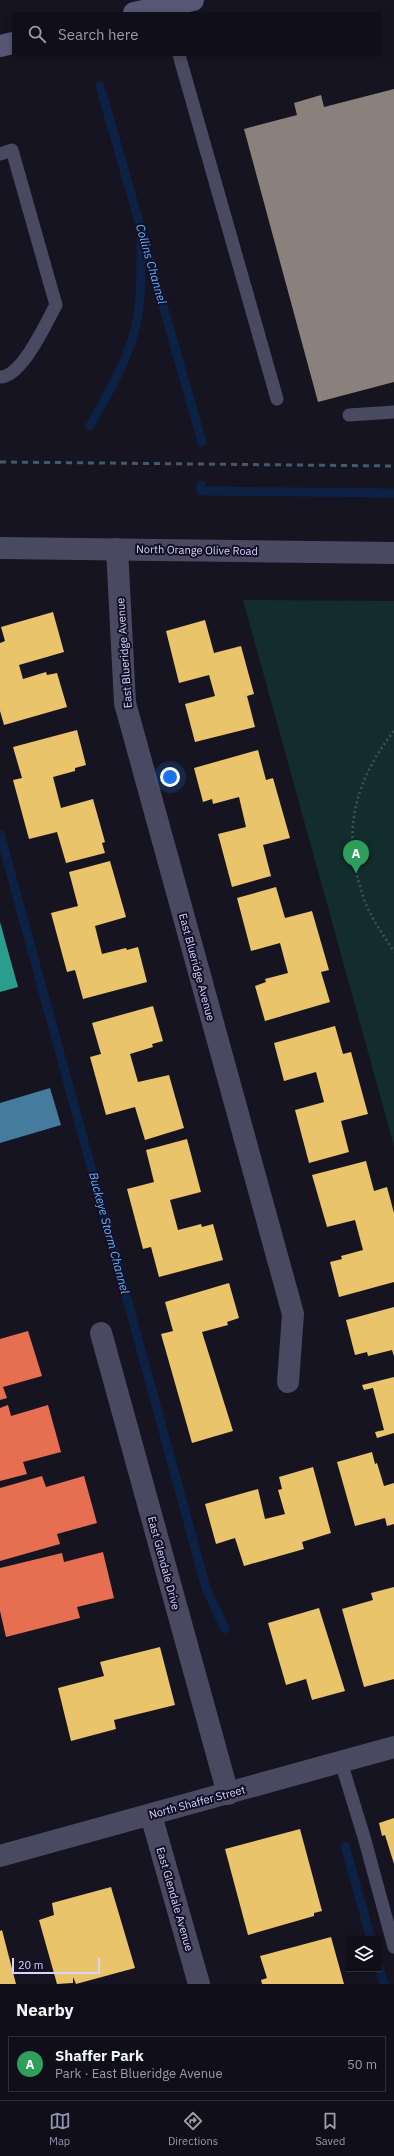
<!DOCTYPE html>
<meta charset="utf-8">
<style>
:root{--surface:#100f19;--page:#191822;--text:#f1f3f6;--muted:#9c9ca2;--line:#302f38;--accent:#9591b1}
body{margin:0;font-family:"IBM Plex Sans",sans-serif;background:var(--page);color:var(--text)}
.controls{position:absolute;right:12px;bottom:12px;display:grid;overflow:hidden;border-radius:0px;box-shadow:0 2px 6px #0003}
.controls button{width:36px;height:36px;display:grid;place-items:center;padding:0;border:0;border-bottom:1px solid var(--line);background:var(--surface);color:var(--text);font:20px sans-serif}
.scale{position:absolute;left:12px;bottom:10px;width:88px;box-sizing:border-box;padding-left:4px;border:2px solid #d9d4ff;border-top:0;font-size:11px;line-height:14px;white-space:nowrap;color:#d9d4ff;-webkit-text-stroke:3px #130f26;paint-order:stroke}
.you{position:absolute;left:170px;top:777px;width:14px;height:14px;margin:-10px;border:3px solid #fff;border-radius:50%;background:#1a73e8;box-shadow:0 0 0 6px #1a73e833}
.badge{display:grid;place-items:center;width:26px;height:26px;border-radius:50%;background:var(--accent);color:#fff;font-size:13px;font-weight:700}
.pin{position:absolute;translate:-50% -33px;filter:drop-shadow(0 1px 2px #0008)}
.pin::after{content:'';position:absolute;top:21px;width:14px;height:12px;background:inherit;clip-path:polygon(0 0,100% 0,50% 100%)}
.list{margin:0;padding:0;list-style:none}
h2{display:flex;justify-content:space-between;align-items:center;height:52px;margin:0;padding:0 16px;font-size:17px}
h2 small{font-size:13px;font-weight:400;color:var(--muted)}
.list li{display:grid;grid-template-columns:26px 1fr auto;gap:12px;align-items:center;box-sizing:border-box;height:56px;margin:0 8px 8px;padding:0 8px;border:1px solid var(--line);border-radius:0px}
.list b{display:block;font-size:15px;white-space:nowrap}
.list p{margin:0;font-size:13px;white-space:nowrap;color:var(--muted)}
.list em{font-size:13px;font-style:normal;color:var(--muted)}
.icon{flex:none;width:22px;height:22px;fill:none;stroke:currentColor;stroke-width:2;stroke-linecap:round;stroke-linejoin:round}
.map{position:relative;flex:none;width:394px;height:1984px;overflow:hidden}
.search{position:absolute;background:var(--surface);box-shadow:0 2px 6px #0003;left:12px;right:12px;top:12px;height:44px;display:flex;align-items:center;gap:10px;box-sizing:border-box;padding:0 14px;border-radius:0px;color:var(--muted);font-size:15px}
.sheet{height:116px;background:var(--surface)}
nav{display:flex;justify-content:space-around;align-items:center;box-sizing:border-box;height:56px;border-top:1px solid var(--line);background:var(--surface);font-size:11px;color:var(--muted)}
nav a{display:grid;justify-items:center;gap:2px}
nav .on{color:var(--accent)}
.map>svg:first-child{display:block}
.green{fill:#132c2d}
.homes{fill:#e9c46a}
.shops{fill:#e76f51}
.schools{fill:#2a9d8f}
.public{fill:#457b9d}
.industry{fill:#8a817c}
.lines{fill:none;stroke-linecap:round;stroke-linejoin:round}
.stream{stroke:#0d2144;stroke-width:9}
.path{stroke:#44505f;stroke-width:2.5;stroke-dasharray:2 3;stroke-linecap:butt}
.service{stroke:#4a4962;stroke-width:13}
.minor{stroke:#4a4962;stroke-width:22}
.tertiary{stroke:#4a4962;stroke-width:22}
.secondary{stroke:#575674;stroke-width:22}
.rail{stroke:#43596b;stroke-width:3;stroke-dasharray:6 5;stroke-linecap:butt}
.labels{text-anchor:middle;stroke-width:4;stroke-linejoin:round;paint-order:stroke}
.street-label{font-size:11px;fill:#d9d4ff;stroke:#130f26}
.water-label{font-size:12px;font-style:italic;fill:#62b6ff;stroke:#130f26}
</style>
<div class="map">
<svg width="394" height="1984" viewBox="0 0 394 1984">
<rect width="100%" height="100%" fill="#161421"/>
<path class="green" d="M243 600 394 601V1146Z"/>
<path class="homes" d="M53 612 64 652 19 665 23 679 46 672 47 675 57 673 67 707 4 725 0 711V643L5 641 1 627Z
M205 620 214 653 241 646 254 694 247 696 255 727 195 742 185 704 215 696 209 675 179 683 166 631Z
M77 730 86 765 75 768V771L53 777 61 808 93 799 105 842 102 843 105 853 66 863 57 832 29 839 13 780 22 778 13 747Z
M258 750 266 780 273 778 290 838 263 845 271 876 232 887 218 834 246 827 239 797 213 804 212 799 203 802 194 768Z
M110 861 126 917 95 926 102 954 126 948 127 950 138 947 147 982 83 999 75 970 67 972 51 913 78 906 69 872Z
M276 887 285 918 312 911 329 970 321 972 330 1002 265 1021 255 986 266 982 265 979 288 973 280 943 251 951 237 898Z
M153 1006 163 1041 152 1044 153 1047 130 1054 138 1082 169 1075 184 1128 145 1140 135 1107 106 1115 90 1057 101 1054 92 1023Z
M335 1026 343 1054 351 1052 368 1114 341 1121 349 1152 309 1163 295 1110 324 1102 316 1072 284 1081 274 1043Z
M187 1139 201 1192 170 1200 178 1230 201 1224 202 1227 213 1224 223 1260 159 1277 151 1247 143 1249 127 1189 154 1182 146 1150Z
M366 1161 374 1191 387 1187 394 1213V1282L339 1297 330 1262 342 1259 341 1256 363 1250 355 1220 327 1227 312 1175Z
M229 1283 239 1318 227 1322 228 1325 202 1332 233 1431 192 1443 161 1334 173 1331 165 1302Z
M394 1307V1356L392 1350 368 1356 367 1352 355 1355 346 1320Z
M394 1377V1433L377 1438 375 1432 384 1430 373 1388 364 1390 362 1385Z
M372 1452 375 1464 377 1463 384 1486 394 1483V1524L387 1526 385 1518 355 1526 337 1462Z
M313 1467 331 1533 302 1542 304 1549 244 1566 235 1538 216 1544 205 1504 258 1489 265 1519 285 1514 278 1490 282 1489 279 1477Z
M394 1587V1679L364 1687 342 1609 373 1600 371 1593Z
M319 1608 345 1691 312 1700 306 1679 286 1685 268 1623Z
M160 1647 175 1705 114 1720 116 1729 71 1741 58 1688 104 1676 100 1662Z
M394 1818V1864L385 1835 382 1836 379 1823Z
M300 1829 322 1911 314 1913V1916L248 1935 225 1849Z
M111 1887 135 1968 76 1984 73 1977V1983L57 1984 39 1920 54 1915 52 1903Z
M2 1930 16 1984H0V1931Z
M331 1937 344 1984H262L261 1980 267 1978 260 1956Z"/>
<path class="shops" d="M28 1331 42 1376 3 1387 7 1398 0 1400V1339Z
M8 1405 11 1416 48 1405 61 1452 23 1462 27 1474 0 1481V1408Z
M42 1476 46 1487 84 1476 97 1523 57 1534 60 1544 0 1561V1488Z
M103 1552 114 1598 77 1607 80 1618 6 1637 0 1611V1568L62 1553 64 1562Z"/>
<path class="schools" d="M0 922 18 987 0 992Z"/>
<path class="public" d="M50 1088 61 1125 0 1143V1103Z"/>
<path class="industry" d="M394 89V382L318 402 244 129 297 115 294 103 321 95 324 107Z"/>
<g class="lines">
<path class="stream" d="M100 86 202 442
M90 426C107 395 126 364 135 329 142 301 141 269 141 240
M201 485V491L394 493
M0 834 206 1588 225 1629
M345 1846 371 1939
M379 1967 384 1984"/>
<path class="path" d="M394 731C353 783 341 835 364 899 371 919 384 935 394 952"/>
<path class="service" d="M179 55 277 399
M0 154 12 150 56 305C46 323 22 377 0 377
M349 415 394 412
M341 1762 364 1837 394 1947"/>
<path class="minor" d="M117 549 125 703 293 1314 288 1382
M101 1333 228 1794
M151 1815 199 1984"/>
<path class="tertiary" d="M0 548 394 553
M0 1856 394 1747"/>
<path class="secondary" d="M134 13 193 0
M0 46 13 43"/>
<path class="rail" d="M0 462 394 466"/>
</g>
<g class="labels">
<g class="street-label">
<text transform="translate(197 550) rotate(1)" y="4">North Orange Olive Road</text>
<text transform="translate(124 653) rotate(-94)" y="4">East Blueridge Avenue</text>
<text transform="translate(197 967) rotate(75)" y="4">East Blueridge Avenue</text>
<text transform="translate(164 1563) rotate(75)" y="4">East Glendale Drive</text>
<text transform="translate(197 1802) rotate(-15)" y="4">North Shaffer Street</text>
<text transform="translate(175 1899) rotate(74)" y="4">East Glendale Avenue</text>
</g>
<g class="water-label">
<text transform="translate(151 264) rotate(74)" y="4">Collins Channel</text>
<text transform="translate(109 1233) rotate(75)" y="4">Buckeye Storm Channel</text>
</g>
</g>
</svg>
<div class="controls">
<button><svg class="icon" aria-label="layers" viewBox="0 0 24 24"><path d="M12 4l9 5-9 5-9-5zM3 14l9 5 9-5"/></svg></button>
</div>
<div class="scale">20 m</div>
<div class="you"></div>
<div class="pin badge" style="left:356px;top:873px;background:#2e9e5b">A</div>
<div class="search"><svg class="icon" aria-label="search" viewBox="0 0 24 24"><circle cx="10" cy="10" r="6"/><path d="M15 15l6 6"/></svg>Search here</div>
</div>
<section class="sheet">
<h2>Nearby<small></small></h2>
<ul class="list">
<li><span class="badge" style="background:#2e9e5b">A</span><div><b>Shaffer Park</b><p>Park · East Blueridge Avenue</p></div><em>50 m</em></li>
</ul>
</section>
<nav>
<a class="on"><svg class="icon" aria-label="map" viewBox="0 0 24 24"><path d="M3 6l6-2 6 2 6-2v14l-6 2-6-2-6 2zM9 4v14M15 6v14"/></svg>Map</a>
<a><svg class="icon" aria-label="directions" viewBox="0 0 24 24"><path d="M12 3l9 9-9 9-9-9zM9 14v-3h6M13 9l2 2-2 2"/></svg>Directions</a>
<a><svg class="icon" aria-label="saved" viewBox="0 0 24 24"><path d="M7 4h10v16l-5-4-5 4z"/></svg>Saved</a>
</nav>
